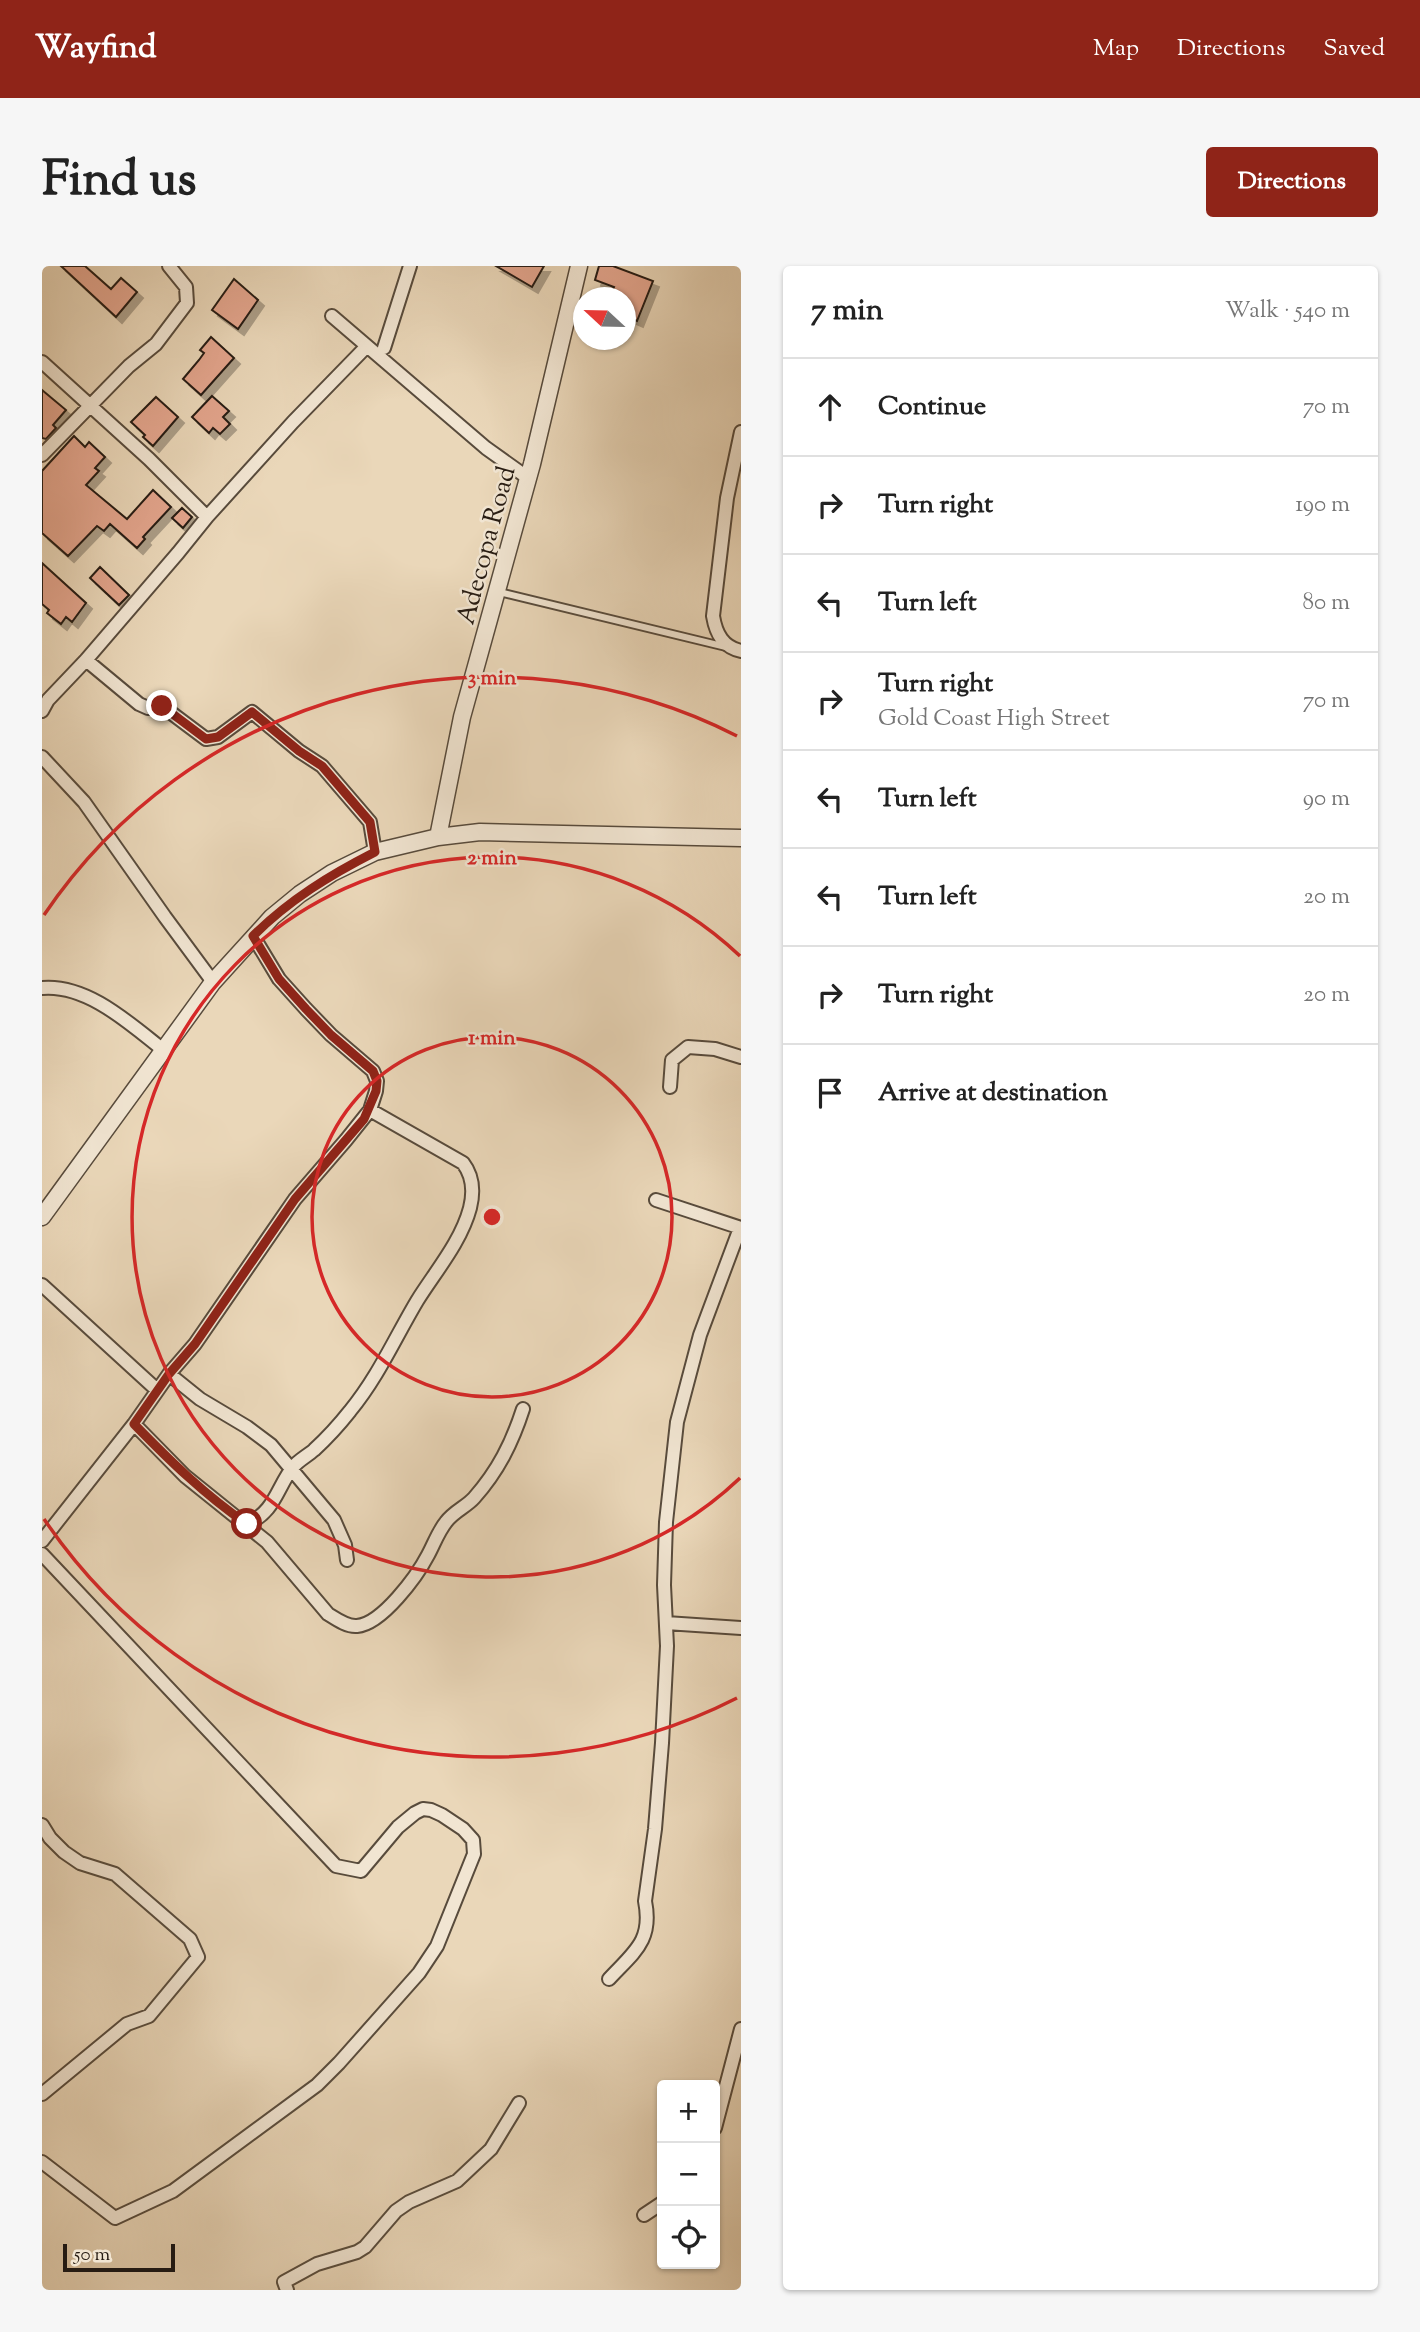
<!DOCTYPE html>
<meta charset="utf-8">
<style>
:root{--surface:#fff;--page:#f6f6f6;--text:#222;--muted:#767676;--line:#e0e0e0;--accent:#8f2418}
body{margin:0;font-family:"Sorts Mill Goudy",serif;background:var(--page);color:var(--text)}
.controls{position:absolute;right:21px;bottom:21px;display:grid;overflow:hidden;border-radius:7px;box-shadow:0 2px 5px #0004}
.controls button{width:63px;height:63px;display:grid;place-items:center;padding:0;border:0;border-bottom:2px solid var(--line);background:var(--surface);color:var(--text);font:35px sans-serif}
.compass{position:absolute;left:531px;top:21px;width:63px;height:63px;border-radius:50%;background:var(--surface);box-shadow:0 2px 5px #0004;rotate:292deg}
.scale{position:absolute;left:21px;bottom:18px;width:112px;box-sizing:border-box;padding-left:7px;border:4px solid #271c13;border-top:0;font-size:19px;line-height:24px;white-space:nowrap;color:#271c13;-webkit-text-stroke:5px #f1e5d2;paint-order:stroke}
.stop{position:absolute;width:21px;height:21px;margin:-16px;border:5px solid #8f2418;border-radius:50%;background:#fff}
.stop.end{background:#8f2418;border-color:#fff;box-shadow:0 2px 7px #0008}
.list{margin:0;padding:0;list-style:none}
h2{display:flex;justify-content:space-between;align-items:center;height:91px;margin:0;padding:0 28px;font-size:30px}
h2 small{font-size:23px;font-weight:400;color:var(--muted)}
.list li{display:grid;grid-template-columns:46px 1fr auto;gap:21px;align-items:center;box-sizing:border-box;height:98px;padding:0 28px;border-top:2px solid var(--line)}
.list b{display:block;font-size:26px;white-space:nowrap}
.list p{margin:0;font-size:23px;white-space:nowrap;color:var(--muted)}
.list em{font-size:23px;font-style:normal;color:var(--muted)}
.icon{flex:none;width:38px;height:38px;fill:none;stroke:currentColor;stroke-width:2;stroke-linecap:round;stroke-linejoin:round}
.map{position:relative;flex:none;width:699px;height:2024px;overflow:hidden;border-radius:7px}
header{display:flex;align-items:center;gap:42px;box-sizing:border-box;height:98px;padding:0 35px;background:var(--accent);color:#fff}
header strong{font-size:33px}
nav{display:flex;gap:38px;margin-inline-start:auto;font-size:24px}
.intro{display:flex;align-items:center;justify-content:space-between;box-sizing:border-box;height:168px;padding:0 42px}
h1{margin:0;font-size:49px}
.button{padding:18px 32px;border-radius:7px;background:var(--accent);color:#fff;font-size:24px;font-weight:700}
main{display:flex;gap:42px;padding:0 42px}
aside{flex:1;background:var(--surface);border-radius:7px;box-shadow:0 2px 5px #0004}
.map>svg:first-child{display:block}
.building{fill:#e3a58d;stroke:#271c13;stroke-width:2;filter:url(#shadow)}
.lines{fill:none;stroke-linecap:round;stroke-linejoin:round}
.service-casing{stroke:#584b3c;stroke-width:10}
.minor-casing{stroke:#584b3c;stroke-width:16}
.tertiary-casing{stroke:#584b3c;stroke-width:19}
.service{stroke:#f1e5d2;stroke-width:6}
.minor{stroke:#f1e5d2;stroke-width:12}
.tertiary{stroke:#f1e5d2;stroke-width:16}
.route{stroke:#8f2418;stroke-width:9}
.ring{fill:none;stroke:#d62828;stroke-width:3.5}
.labels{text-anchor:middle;stroke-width:5;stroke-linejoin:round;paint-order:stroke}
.street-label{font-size:26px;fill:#271c13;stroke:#f1e5d2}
.centre{fill:#d62828;stroke:#f1e5d2;stroke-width:3.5}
.ring-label{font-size:21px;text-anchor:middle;font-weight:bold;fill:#d62828;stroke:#f1e5d2;stroke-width:5;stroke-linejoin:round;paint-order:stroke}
</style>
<header>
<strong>Wayfind</strong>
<nav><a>Map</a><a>Directions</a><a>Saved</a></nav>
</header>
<div class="intro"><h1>Find us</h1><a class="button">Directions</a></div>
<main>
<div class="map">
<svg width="699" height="2024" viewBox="0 0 699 2024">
<defs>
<filter id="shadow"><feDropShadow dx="6" dy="6" stdDeviation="0" flood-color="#0004"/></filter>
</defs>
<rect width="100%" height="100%" fill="#ead7b9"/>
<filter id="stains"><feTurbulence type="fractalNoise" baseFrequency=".00286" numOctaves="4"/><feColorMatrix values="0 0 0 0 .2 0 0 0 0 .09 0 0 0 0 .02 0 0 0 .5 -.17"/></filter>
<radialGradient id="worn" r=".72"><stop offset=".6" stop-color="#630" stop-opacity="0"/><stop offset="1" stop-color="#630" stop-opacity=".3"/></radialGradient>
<path class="building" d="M19 0H43L69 23 79 12 95 26 74 51Z
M454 0H502L490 21Z
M557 0H571L611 15 595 55 584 50V32H574L576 27 570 25 572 21 553 14Z
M192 13 216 34 196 63 170 44Z
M169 71 192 92 159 129 141 113 157 94 162 87 158 84Z
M0 124 24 144 11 159 14 162 4 173 0 172Z
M170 130 187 145 181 151 188 158 178 168 171 162 167 167 150 151Z
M114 131 136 151 111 180 101 171 103 169 89 156Z
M32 170 43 181 47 176 63 191 53 202 57 205 44 219 85 253 111 224 129 241 101 271 103 273 95 282 68 258 62 265 55 260 26 290 0 267V205Z
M140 242 150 251 141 262 130 252Z
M0 297 44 337 30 356 24 351 19 358 5 347 7 344 0 338Z
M58 301 87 329 77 339 48 312Z"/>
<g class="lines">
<defs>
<path id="service" d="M457 326 684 381"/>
<path id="minor" d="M290 50 444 182 486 212
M342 82 368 0
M0 96 107 193 165 251
M699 166 685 232 671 350C674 368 681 381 699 385
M0 189 87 100 114 78 145 37 144 21 127 0
M44 394 97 438 106 442 120 440 164 473 176 471 210 446 257 485 280 500 328 556 333 586
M0 445 6 434 44 394 136 287 165 251 251 156 325 80
M0 491 42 536 123 651 171 716
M0 722C45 718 87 757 120 783
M628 821 630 794 646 781 673 783 699 791
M614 934 699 962
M0 1019 115 1124
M127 1108 158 1133 205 1161 229 1179 292 1254 303 1279 305 1294
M92 1158 143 1210 225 1276 286 1348C294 1353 305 1361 315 1360 340 1358 375 1310 386 1289 392 1278 396 1266 404 1256 412 1245 424 1241 432 1232 456 1205 470 1177 481 1143
M205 1258C233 1246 235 1221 251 1201 257 1194 265 1190 272 1184 285 1172 297 1159 308 1145 336 1111 353 1072 375 1035 393 1006 419 976 428 942 432 926 431 910 421 897L328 844
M0 1275 92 1158 127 1108 153 1078 253 933 304 874 328 844 334 825 335 815 331 805 289 769 264 743 237 713 211 670
M0 1288 294 1600 319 1605 356 1561 373 1547 381 1543 389 1544 400 1549 421 1563 431 1574 432 1588 395 1680 377 1707 297 1797 275 1819 131 1925 73 1952 0 1896
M624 1357 699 1362
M0 1559 8 1572 22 1586 38 1597 73 1608 148 1673 156 1691 107 1750 85 1758 0 1828
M567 1713C592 1686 611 1675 603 1635L613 1563 620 1477 625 1380 622 1319 624 1256 635 1156 658 1069 698 962
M673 1862 699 1763
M602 1949 620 1937
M245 2024 242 2016 275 1998 315 1986 323 1981 354 1945 367 1936 415 1915 449 1883 477 1837"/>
<path id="tertiary" d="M396 571 420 451 490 198 537 0
M0 951 171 716 230 651 258 628 290 607 333 586 396 571 438 566 699 572"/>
</defs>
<use href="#service" class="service-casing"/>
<use href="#minor" class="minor-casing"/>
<use href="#tertiary" class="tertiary-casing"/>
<use href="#service" class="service"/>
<use href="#minor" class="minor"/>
<use href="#tertiary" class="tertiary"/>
</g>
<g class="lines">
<path class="route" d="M120 440 164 473 176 471 210 446 257 485 280 500 328 556 333 586C288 609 247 634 211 670L237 713 264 743 289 769 331 805 335 815 334 825 322 853 253 933 153 1078 127 1108 92 1158C128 1195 163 1229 205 1258"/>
</g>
<g class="ring">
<circle cx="450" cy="951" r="180"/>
<path d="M698 1212A360 360 0 1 1 698 690"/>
<path d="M695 1432A540 540 0 0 1 2 1253M2 649A540 540 0 0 1 695 470"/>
</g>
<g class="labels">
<g class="street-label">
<text transform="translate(443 279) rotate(-75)" y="9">Adecopa Road</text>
</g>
</g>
<circle cx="450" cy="951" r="10" class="centre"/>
<g class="ring-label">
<text x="450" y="418">3 min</text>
<text x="450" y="598">2 min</text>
<text x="450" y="778">1 min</text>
</g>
<rect width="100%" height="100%" filter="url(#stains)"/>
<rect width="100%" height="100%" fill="url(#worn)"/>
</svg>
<div class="controls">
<button>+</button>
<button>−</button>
<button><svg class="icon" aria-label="locate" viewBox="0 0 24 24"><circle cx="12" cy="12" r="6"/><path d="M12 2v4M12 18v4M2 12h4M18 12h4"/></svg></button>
</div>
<svg class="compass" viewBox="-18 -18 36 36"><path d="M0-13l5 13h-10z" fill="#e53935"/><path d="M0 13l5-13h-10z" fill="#767676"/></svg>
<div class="scale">50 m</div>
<div class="stop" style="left:205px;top:1258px"></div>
<div class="stop end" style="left:120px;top:440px"></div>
</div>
<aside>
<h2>7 min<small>Walk · 540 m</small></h2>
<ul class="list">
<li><svg class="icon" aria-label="ahead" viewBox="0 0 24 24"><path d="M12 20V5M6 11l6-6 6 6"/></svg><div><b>Continue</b></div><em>70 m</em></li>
<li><svg class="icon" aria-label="right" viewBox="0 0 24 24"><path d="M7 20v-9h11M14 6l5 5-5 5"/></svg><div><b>Turn right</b></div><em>190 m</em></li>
<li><svg class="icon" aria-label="left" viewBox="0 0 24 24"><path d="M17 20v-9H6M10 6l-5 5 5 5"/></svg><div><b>Turn left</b></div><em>80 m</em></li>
<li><svg class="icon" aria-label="right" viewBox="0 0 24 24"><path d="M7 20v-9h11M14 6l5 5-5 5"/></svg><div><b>Turn right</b><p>Gold Coast High Street</p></div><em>70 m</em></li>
<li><svg class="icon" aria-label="left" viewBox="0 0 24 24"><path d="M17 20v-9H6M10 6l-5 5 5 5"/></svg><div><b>Turn left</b></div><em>90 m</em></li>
<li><svg class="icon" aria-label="left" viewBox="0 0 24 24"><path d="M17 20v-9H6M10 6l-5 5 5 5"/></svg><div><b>Turn left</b></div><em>20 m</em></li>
<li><svg class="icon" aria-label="right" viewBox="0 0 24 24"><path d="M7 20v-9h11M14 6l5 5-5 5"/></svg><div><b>Turn right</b></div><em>20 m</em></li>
<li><svg class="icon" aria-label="arrive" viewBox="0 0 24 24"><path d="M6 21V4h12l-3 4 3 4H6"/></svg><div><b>Arrive at destination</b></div></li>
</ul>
</aside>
</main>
